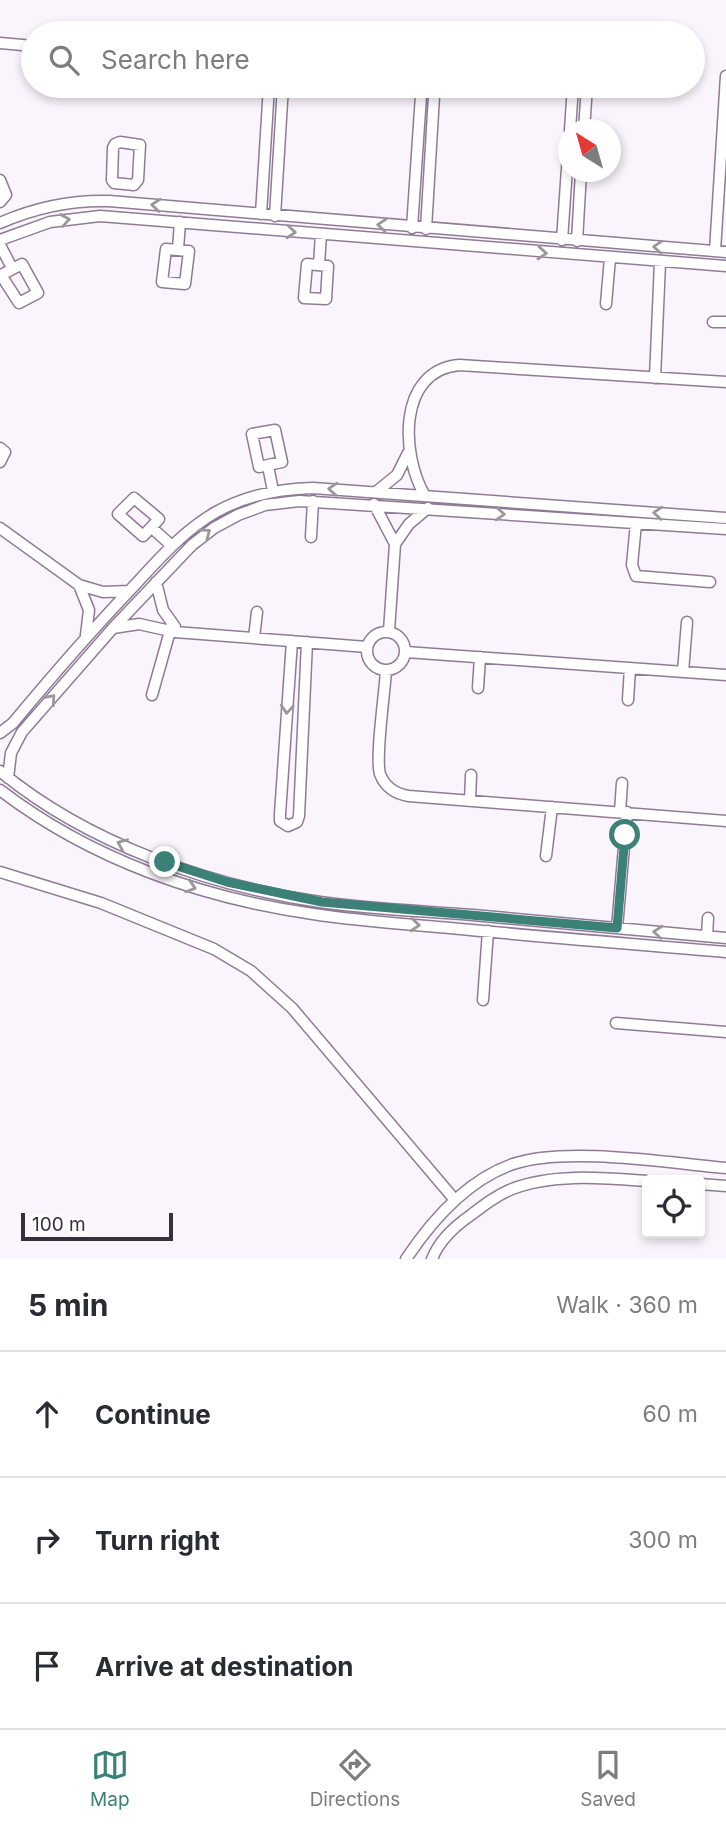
<!DOCTYPE html>
<meta charset="utf-8">
<style>
:root{--surface:#fff;--page:#f2f2f3;--text:#2b2b33;--muted:#7c7c81;--line:#e1e1e2;--accent:#3b8178}
body{margin:0;font-family:Inter,sans-serif;background:var(--page);color:var(--text)}
.controls{position:absolute;right:21px;bottom:21px;display:grid;overflow:hidden;border-radius:7px;box-shadow:0 4px 10px #0003}
.controls button{width:63px;height:63px;display:grid;place-items:center;padding:0;border:0;border-bottom:2px solid var(--line);background:var(--surface);color:var(--text);font:35px sans-serif}
.compass{position:absolute;left:558px;top:119px;width:63px;height:63px;border-radius:50%;background:var(--surface);box-shadow:0 4px 10px #0003;rotate:323deg}
.scale{position:absolute;left:21px;bottom:18px;width:152px;box-sizing:border-box;padding-left:7px;border:4px solid #382f3b;border-top:0;font-size:19px;line-height:24px;white-space:nowrap;color:#382f3b;-webkit-text-stroke:5px #fff;paint-order:stroke}
.stop{position:absolute;width:21px;height:21px;margin:-16px;border:5px solid #3b8178;border-radius:50%;background:#fff}
.stop.end{background:#3b8178;border-color:#fff;box-shadow:0 2px 7px #0008}
.list{margin:0;padding:0;list-style:none}
h2{display:flex;justify-content:space-between;align-items:center;height:91px;margin:0;padding:0 28px;font-size:30px}
h2 small{font-size:23px;font-weight:400;color:var(--muted)}
.list li{display:grid;grid-template-columns:46px 1fr auto;gap:21px;align-items:center;box-sizing:border-box;height:126px;padding:0 28px;border-top:2px solid var(--line)}
.list b{display:block;font-size:26px;white-space:nowrap}
.list em{font-size:23px;font-style:normal;color:var(--muted)}
.icon{flex:none;width:38px;height:38px;fill:none;stroke:currentColor;stroke-width:2;stroke-linecap:round;stroke-linejoin:round}
.map{position:relative;flex:none;width:726px;height:1259px;overflow:hidden}
.search{position:absolute;background:var(--surface);box-shadow:0 4px 10px #0003;left:21px;right:21px;top:21px;height:77px;display:flex;align-items:center;gap:18px;box-sizing:border-box;padding:0 24px;border-radius:38px;color:var(--muted);font-size:26px}
.sheet{height:469px;background:var(--surface)}
nav{display:flex;justify-content:space-around;align-items:center;box-sizing:border-box;height:98px;border-top:2px solid var(--line);background:var(--surface);font-size:19px;color:var(--muted)}
nav a{display:grid;justify-items:center;gap:4px}
nav .on{color:var(--accent)}
.map>svg:first-child{display:block}
.lines{fill:none;stroke-linecap:round;stroke-linejoin:round}
.street-casing{stroke:#907b97;stroke-width:13}
.street{stroke:#fff;stroke-width:10}
.oneway{stroke:#9c979d}
.route{stroke:#3b8178;stroke-width:9}
</style>
<div class="map">
<svg width="726" height="1259" viewBox="0 0 726 1259">
<rect width="100%" height="100%" fill="#faf5fc"/>
<g class="lines">
<defs>
<path id="street" d="M0 43 33 46
M570 130 573 86
M584 130 587 86
M120 142 140 145 138 180 134 185 114 183 112 180 113 148 115 144Z
M0 180 6 195 0 202
M261 214 269 86
M275 216 283 86
M0 223C36 207 70 200 109 201L726 252
M412 228 421 95 424 88 432 89 434 96 426 229
M0 240 50 222 100 216 726 266
M562 240 568 154
M577 241 581 172
M0 245 12 268
M166 249 189 251 185 284 162 282Z
M178 249 180 222
M715 251 726 76
M22 264 38 293 19 303 1 275Z
M307 264 328 266 326 299 304 298Z
M319 265 321 234
M606 304 610 258
M713 322H726
M655 378 660 262
M275 430 282 462 259 467 252 434Z
M0 448 5 452 0 462
M268 466 273 491
M376 492 397 475 408 453
M425 496C401 455 397 371 459 365L726 382
M134 498 159 519 143 536 118 514Z
M374 504 395 544
M636 523 632 565 636 576 710 582
M0 528 79 585 103 592 129 591
M152 528 172 546
M311 537 313 501
M156 582 163 610 175 627
M79 585 89 610 86 635
M113 628 139 624 175 632 367 647
M389 631 395 544 409 524 428 508
M367 651a19 19 0 1 1 38 0a19 19 0 1 1-38 0Z
M254 638 257 612
M292 641 280 814V821L288 826 297 822 299 816 307 642
M406 652 726 675
M386 670C385 692 375 757 380 774 385 787 396 794 409 796L726 821
M683 672 687 622
M478 688 480 657
M152 695 172 624
M628 700 630 668
M0 733 13 723C52 676 91 631 133 587 158 560 183 531 216 512 246 495 278 489 313 488L726 518
M0 771C87 843 209 886 320 902 370 909 422 911 473 915 557 923 642 930 726 938
M8 778 11 753 22 732 113 628 192 545 214 528 238 515 265 505 299 501 726 529
M0 790C90 859 201 898 313 914 358 921 405 924 450 928 542 937 634 944 726 952
M470 801 471 775
M620 812 622 783
M546 856 552 807
M0 872 101 903 214 949 251 971 292 1008 455 1200
M617 928 627 812
M707 936 708 918
M483 1000 488 931
M616 1023 726 1032
M700 1184 726 1186
M406 1259C432 1220 467 1180 513 1164 566 1146 669 1163 726 1168
M432 1259C439 1241 455 1226 471 1215 484 1205 497 1195 512 1189 553 1173 605 1178 647 1181"/>
</defs>
<use href="#street" class="street-casing"/>
<use href="#street" class="street"/>
</g>
<defs><path id="oneway-chevron" d="M-2-3.5L2.5 0L-2 3.5" fill="none" stroke-width="1.6" stroke-linecap="round" stroke-linejoin="round" transform="scale(1.75)"/></defs>
<g class="oneway">
<use href="#oneway-chevron" transform="translate(156 205) rotate(-175)"/>
<use href="#oneway-chevron" transform="translate(65 220) rotate(-9)"/>
<use href="#oneway-chevron" transform="translate(382 225) rotate(-175)"/>
<use href="#oneway-chevron" transform="translate(291 232) rotate(5)"/>
<use href="#oneway-chevron" transform="translate(658 247) rotate(-176)"/>
<use href="#oneway-chevron" transform="translate(542 253) rotate(4)"/>
<use href="#oneway-chevron" transform="translate(333 489) rotate(-176)"/>
<use href="#oneway-chevron" transform="translate(658 513) rotate(-176)"/>
<use href="#oneway-chevron" transform="translate(500 514) rotate(4)"/>
<use href="#oneway-chevron" transform="translate(206 533) rotate(-36)"/>
<use href="#oneway-chevron" transform="translate(51 699) rotate(-49)"/>
<use href="#oneway-chevron" transform="translate(287 709) rotate(94)"/>
<use href="#oneway-chevron" transform="translate(122 844) rotate(-157)"/>
<use href="#oneway-chevron" transform="translate(191 887) rotate(18)"/>
<use href="#oneway-chevron" transform="translate(415 925) rotate(5)"/>
<use href="#oneway-chevron" transform="translate(658 932) rotate(-175)"/>
</g>
<g class="lines">
<path class="route" d="M165 862 227 882 322 902 617 928 625 835"/>
</g>
</svg>
<div class="controls">
<button><svg class="icon" aria-label="locate" viewBox="0 0 24 24"><circle cx="12" cy="12" r="6"/><path d="M12 2v4M12 18v4M2 12h4M18 12h4"/></svg></button>
</div>
<svg class="compass" viewBox="-18 -18 36 36"><path d="M0-13l5 13h-10z" fill="#e53935"/><path d="M0 13l5-13h-10z" fill="#7c7c81"/></svg>
<div class="scale">100 m</div>
<div class="stop" style="left:625px;top:835px"></div>
<div class="stop end" style="left:165px;top:862px"></div>
<div class="search"><svg class="icon" aria-label="search" viewBox="0 0 24 24"><circle cx="10" cy="10" r="6"/><path d="M15 15l6 6"/></svg>Search here</div>
</div>
<section class="sheet">
<h2>5 min<small>Walk · 360 m</small></h2>
<ul class="list">
<li><svg class="icon" aria-label="ahead" viewBox="0 0 24 24"><path d="M12 20V5M6 11l6-6 6 6"/></svg><div><b>Continue</b></div><em>60 m</em></li>
<li><svg class="icon" aria-label="right" viewBox="0 0 24 24"><path d="M7 20v-9h11M14 6l5 5-5 5"/></svg><div><b>Turn right</b></div><em>300 m</em></li>
<li><svg class="icon" aria-label="arrive" viewBox="0 0 24 24"><path d="M6 21V4h12l-3 4 3 4H6"/></svg><div><b>Arrive at destination</b></div></li>
</ul>
</section>
<nav>
<a class="on"><svg class="icon" aria-label="map" viewBox="0 0 24 24"><path d="M3 6l6-2 6 2 6-2v14l-6 2-6-2-6 2zM9 4v14M15 6v14"/></svg>Map</a>
<a><svg class="icon" aria-label="directions" viewBox="0 0 24 24"><path d="M12 3l9 9-9 9-9-9zM9 14v-3h6M13 9l2 2-2 2"/></svg>Directions</a>
<a><svg class="icon" aria-label="saved" viewBox="0 0 24 24"><path d="M7 4h10v16l-5-4-5 4z"/></svg>Saved</a>
</nav>
